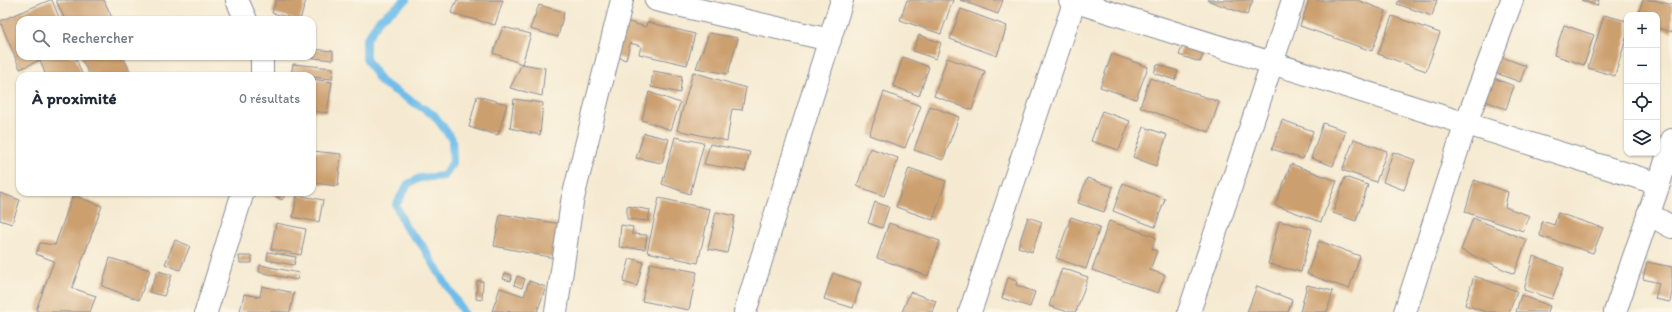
<!DOCTYPE html>
<html lang="fr">
<meta charset="utf-8">
<style>
:root{--surface:#fff;--page:#f6f6f7;--text:#1f2937;--muted:#747a83;--line:#e0e1e3}
body{margin:0;font-family:Itim,sans-serif;background:var(--page);color:var(--text)}
.controls{position:absolute;right:12px;top:12px;display:grid;overflow:hidden;border-radius:8px;box-shadow:0 1px 3px #0004}
.controls button{width:36px;height:36px;display:grid;place-items:center;padding:0;border:0;border-bottom:1px solid var(--line);background:var(--surface);color:var(--text);font:20px sans-serif}
.list{margin:0;padding:0;list-style:none}
h2{display:flex;justify-content:space-between;align-items:center;height:52px;margin:0;padding:0 16px;font-size:17px}
h2 small{font-size:13px;font-weight:400;color:var(--muted)}
.icon{flex:none;width:22px;height:22px;fill:none;stroke:currentColor;stroke-width:2;stroke-linecap:round;stroke-linejoin:round}
.map{position:relative;flex:none;width:1672px;height:312px;overflow:hidden}
.search{position:absolute;background:var(--surface);box-shadow:0 1px 3px #0004;left:16px;top:16px;width:300px;height:44px;display:flex;align-items:center;gap:10px;box-sizing:border-box;padding:0 14px;border-radius:12px;color:var(--muted);font-size:15px}
.panel{position:absolute;background:var(--surface);box-shadow:0 1px 3px #0004;left:16px;top:72px;width:300px;height:124px;border-radius:12px}
.map>svg:first-child{display:block}
.lines{fill:none;stroke-linecap:round;stroke-linejoin:round}
.stream{stroke:#6fbdea;stroke-width:8}
.building{fill:#cc9f6e}
.minor-casing{stroke:#888c98;stroke-width:24}
.minor{stroke:#fff;stroke-width:22}
</style>
<div class="map">
<svg width="1672" height="312" viewBox="0 0 1672 312">
<rect width="100%" height="100%" fill="#fcf5e5"/>
<filter id="ink" filterUnits="userSpaceOnUse"><feTurbulence type="fractalNoise" baseFrequency=".025" numOctaves="2"/><feDisplacementMap in="SourceGraphic" scale="8" xChannelSelector="R" yChannelSelector="G"/><feConvolveMatrix kernelMatrix="1 2 1 2 8 2 1 2 1" color-interpolation-filters="sRGB"/></filter>
<filter id="wash" filterUnits="userSpaceOnUse"><feTurbulence type="fractalNoise" baseFrequency=".012" numOctaves="4" result="noise"/><feDisplacementMap in="SourceGraphic" scale="16" xChannelSelector="R" yChannelSelector="G"/><feGaussianBlur stdDeviation="0.9" result="paint"/><feColorMatrix in="noise" values="0 0 0 0 0 0 0 0 0 0 0 0 0 0 0 0 0 1.4 0 .05"/><feComposite in="paint" operator="in"/></filter>
<g filter="url(#wash)">
<rect width="100%" height="100%" fill="#f5ead1"/>
<g class="lines">
<path class="stream" d="M406 0 380 19 366 40V59L381 82 434 115 452 139 453 162 444 176 420 178 408 184 396 205 406 228 422 245 463 312"/>
</g>
<g id="blocks">
<path class="building" d="M50 0H52L60 20H20V56H75L83 76H46L40 60 20 69 0 21Z
M56 0H104L113 20H65Z
M276 0H306L300 20 272 13Z
M457 0H503L495 25 451 13Z
M907 0H953L941 34 900 20Z
M960 0H1003L998 14Z
M1207 0H1253L1247 15Z
M1309 0H1357L1386 11 1372 51 1300 26Z
M1399 0H1437L1432 16 1397 4Z
M1581 0H1599L1597 6Z
M1643 0H1654L1672 5V32L1657 28V15H1638Z
M539 5 564 12 558 37 530 29Z
M961 9 1007 26 997 56 950 39Z
M1604 15 1627 21V35L1615 76 1588 68Z
M1392 16 1440 33 1426 71 1378 54Z
M625 21 646 27 647 22 695 34 687 65 639 54 641 46 630 43 626 60 615 56Z
M1564 25 1594 35 1584 65 1554 55Z
M503 27 531 34 522 64 493 53Z
M709 33 738 38 728 74 696 68Z
M919 35 941 43 936 59 913 51Z
M1184 42 1205 50 1200 62 1179 55Z
M312 49 333 51V60L304 57 312 56Z
M1112 54 1148 67 1136 99 1100 87Z
M80 56H123L132 76H90Z
M1499 56 1526 66 1520 82 1493 72Z
M903 57 929 67 919 96 893 86Z
M947 58 985 71 972 110 934 96Z
M293 64 333 68 332 79 291 75Z
M522 64 545 68 542 96 510 88Z
M1157 64 1178 71 1175 80 1154 73Z
M653 71 682 76 680 93 651 87Z
M693 72 746 88 742 110 732 109 727 141 677 130Z
M1491 77 1514 86 1506 109 1483 100Z
M1150 78 1219 102 1209 132 1140 107Z
M312 79 332 82 327 113 312 111Z
M649 92 680 103 671 130 642 120Z
M884 92 921 106 905 148 869 135Z
M477 96 507 104 498 135 469 127Z
M514 99 543 103 540 135 510 128Z
M930 106 959 117 943 160 914 150Z
M1102 111 1130 121 1119 150 1091 141Z
M1282 120 1313 131 1303 159 1272 149Z
M1323 123 1346 131 1333 166 1311 158Z
M1144 127 1167 135 1156 166 1133 157Z
M644 133 669 139 662 163 636 158Z
M675 137 704 143 690 194 662 184Z
M1354 139 1387 151 1376 182 1342 170Z
M710 144 750 152 745 171 704 164Z
M870 148 898 158 884 196 857 186Z
M312 151 341 154 338 186 312 183Z
M1393 152 1415 160 1404 190 1383 182Z
M1291 164 1337 181 1321 222 1275 205Z
M909 168 946 181 933 220 896 207Z
M1345 177 1368 185 1356 221 1333 213Z
M1087 178 1113 187 1104 212 1078 203Z
M1474 180 1508 192 1505 207 1530 216 1523 231 1465 212Z
M1123 183 1165 199 1155 227 1113 211Z
M273 192H279L285 195 282 200 272 194Z
M0 193 20 200 12 224 0 220Z
M73 195 102 206 72 288 96 296 90 312H40L36 310 54 261 36 254 40 243 55 245Z
M297 195 323 200 319 222 293 217Z
M659 198 710 209 698 263 647 252Z
M875 202 889 207 882 228 868 223Z
M627 206 650 210 648 221 627 219Z
M716 212 735 216 727 253 708 249Z
M1558 213 1603 228 1593 253 1540 236 1542 221 1554 225Z
M500 214 561 224 554 258 494 246Z
M1028 217 1042 222 1032 252 1018 247Z
M1071 217 1100 227 1086 269 1056 258Z
M1473 218 1527 240 1514 274 1461 250Z
M1109 221 1156 237 1152 249 1157 251 1150 270 1165 275 1158 293 1092 270Z
M1279 221 1312 229 1301 272 1268 264Z
M276 223 306 229 301 255 271 249Z
M889 223 940 241 928 276 877 258Z
M621 225 633 227 632 234 647 235 645 249 619 247Z
M175 240 190 246 180 270 165 264Z
M1319 241 1360 256 1349 289 1307 274Z
M268 252 296 257 294 265 267 260Z
M239 256H252V263H240Z
M1533 256 1564 268 1552 299 1524 290Z
M110 258 150 270 139 300 102 286Z
M630 258 643 262 637 286 623 282Z
M1647 262 1672 267V292L1670 302 1655 299 1659 283 1643 279Z
M650 263 697 272 689 310 642 301Z
M260 265 299 273 297 280 259 272Z
M1062 268 1088 277 1076 312H1068L1049 306Z
M158 271 172 275 164 296 149 292Z
M505 273 512 275 511 281 503 279Z
M833 273 861 283 853 308 824 299Z
M517 276 525 279 522 288 514 285Z
M1474 276 1517 291 1509 312H1486L1465 305Z
M1008 278 1017 281 1016 285 1035 292 1030 307 1002 298Z
M477 281H483L482 300 476 299Z
M529 281 546 287 537 312 492 311 500 288 524 296Z
M1307 285 1333 291 1327 312H1300Z
M262 286 294 293 290 312 240 311 244 294 260 297Z
M1257 286 1292 300 1288 312H1247Z
M910 292 936 301 932 312H902Z
M1521 295 1550 306 1548 312H1516Z"/>
</g>
</g>
<g filter="url(#ink)">
<use href="#blocks" fill-opacity="0" stroke="#888c98" stroke-width="1"/>
<g class="lines">
<defs>
<path id="minor" d="M237 0 246 20
M656 0 830 40
M1070 0 1659 184
M262 56V76
M1648 214 1672 227
M206 312 243 192
M556 312 572 202 622 0
M745 312 842 0
M970 312 1075 0
M1189 312 1293 0
M1405 312 1466 123 1512 0
M1615 312 1659 184 1672 140"/>
</defs>
<use href="#minor" class="minor-casing"/>
<use href="#minor" class="minor"/>
</g>
</g>
</svg>
<div class="controls">
<button>+</button>
<button>−</button>
<button><svg class="icon" aria-label="locate" viewBox="0 0 24 24"><circle cx="12" cy="12" r="6"/><path d="M12 2v4M12 18v4M2 12h4M18 12h4"/></svg></button>
<button><svg class="icon" aria-label="layers" viewBox="0 0 24 24"><path d="M12 4l9 5-9 5-9-5zM3 14l9 5 9-5"/></svg></button>
</div>
<div class="search"><svg class="icon" aria-label="search" viewBox="0 0 24 24"><circle cx="10" cy="10" r="6"/><path d="M15 15l6 6"/></svg>Rechercher</div>
<section class="panel">
<h2>À proximité<small>0 résultats</small></h2>
<ul class="list">
</ul>
</section>
</div>
